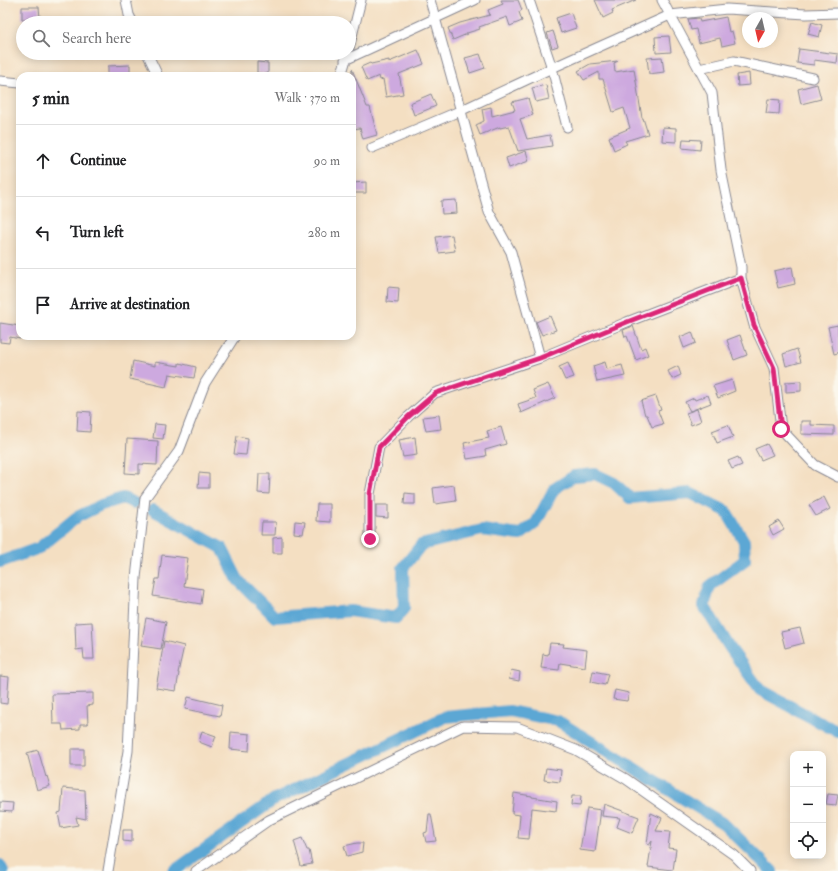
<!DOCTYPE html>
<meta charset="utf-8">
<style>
:root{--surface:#fff;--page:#f6f6f6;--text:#202124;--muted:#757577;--line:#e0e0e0}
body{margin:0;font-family:"IM FELL Double Pica",serif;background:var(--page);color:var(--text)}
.controls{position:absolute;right:12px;bottom:12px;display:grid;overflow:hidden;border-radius:8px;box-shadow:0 2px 10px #0003}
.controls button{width:36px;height:36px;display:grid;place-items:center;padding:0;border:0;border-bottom:1px solid var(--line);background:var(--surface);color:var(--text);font:20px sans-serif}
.compass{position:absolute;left:742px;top:12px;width:36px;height:36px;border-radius:50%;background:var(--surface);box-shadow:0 2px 10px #0003;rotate:188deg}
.stop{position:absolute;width:12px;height:12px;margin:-9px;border:3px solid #db2777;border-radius:50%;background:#fff}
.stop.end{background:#db2777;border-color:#fff;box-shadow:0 1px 4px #0008}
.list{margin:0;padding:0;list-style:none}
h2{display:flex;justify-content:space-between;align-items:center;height:52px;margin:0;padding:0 16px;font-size:17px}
h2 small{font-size:13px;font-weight:400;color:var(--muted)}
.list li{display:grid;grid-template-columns:26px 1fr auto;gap:12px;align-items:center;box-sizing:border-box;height:72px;padding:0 16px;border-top:1px solid var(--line)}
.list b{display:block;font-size:15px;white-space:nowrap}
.list em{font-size:13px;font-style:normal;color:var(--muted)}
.icon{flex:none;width:22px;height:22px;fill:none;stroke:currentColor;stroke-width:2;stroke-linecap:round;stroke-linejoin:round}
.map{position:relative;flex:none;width:838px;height:871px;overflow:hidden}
.search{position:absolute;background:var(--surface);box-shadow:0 2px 10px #0003;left:16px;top:16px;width:340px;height:44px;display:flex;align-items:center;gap:10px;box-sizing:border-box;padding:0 14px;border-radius:22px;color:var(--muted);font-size:15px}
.panel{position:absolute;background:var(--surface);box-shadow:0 2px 10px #0003;left:16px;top:72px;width:340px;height:268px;border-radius:12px}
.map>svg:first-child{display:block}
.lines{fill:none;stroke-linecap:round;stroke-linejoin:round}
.canal{stroke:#5ca7d4;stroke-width:12}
.building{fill:#cda9df}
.street-casing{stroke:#888790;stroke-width:11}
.street{stroke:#fff;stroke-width:9}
.route{stroke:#db2777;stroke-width:5}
</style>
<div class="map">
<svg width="838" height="871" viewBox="0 0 838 871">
<rect width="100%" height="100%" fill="#fbf7ec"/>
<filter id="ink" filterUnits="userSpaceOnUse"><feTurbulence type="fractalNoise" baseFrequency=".025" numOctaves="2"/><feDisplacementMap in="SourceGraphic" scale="8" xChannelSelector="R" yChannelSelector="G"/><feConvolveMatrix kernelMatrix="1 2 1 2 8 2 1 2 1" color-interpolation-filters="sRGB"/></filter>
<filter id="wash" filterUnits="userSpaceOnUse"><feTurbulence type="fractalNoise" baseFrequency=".012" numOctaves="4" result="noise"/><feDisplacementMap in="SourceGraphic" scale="16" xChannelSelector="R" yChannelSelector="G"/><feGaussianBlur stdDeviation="0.9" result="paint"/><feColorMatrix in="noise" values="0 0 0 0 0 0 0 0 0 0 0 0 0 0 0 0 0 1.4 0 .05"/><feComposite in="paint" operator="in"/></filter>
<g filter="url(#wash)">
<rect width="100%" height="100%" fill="#f4dfc2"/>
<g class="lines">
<path class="canal" d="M153 510 222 548 238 580 275 617 350 611 396 618 404 608 403 568 421 545 482 530 520 535 536 523 554 489 574 476 595 474 614 483 630 498 690 493 726 511 744 541 745 560 710 586 704 606 730 648 760 690 838 732
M0 562 39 548 77 517 101 505 123 498 134 503
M0 865 3 871
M174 871 275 799 445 717 510 711 558 721 724 824 772 871"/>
</g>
<g id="blocks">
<path class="building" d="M501 0H518L522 10 519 12 522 21 510 26 507 17 479 27 480 29 467 33V34L453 40 448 28 460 23 490 15 488 10 503 4Z
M595 0H636L612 10 613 13 603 18Z
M22 7H39L40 18 22 19Z
M571 13 576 28 561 33 556 18Z
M726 17 729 32 732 31 735 43 722 46 720 38 699 43 696 29 691 30 688 19 699 18 700 22Z
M812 22 822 25 819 37 808 34Z
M553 31 558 46 552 48 547 33Z
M669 36 671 52 656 53 655 37Z
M799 49 838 54 837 63 814 60V65L797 63Z
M418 50 424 64 399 74 403 94 386 97 383 79 380 80 379 76 367 81 361 67 370 63 371 64 389 60V62Z
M480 54 485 68 470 73 465 58Z
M662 57 664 72 649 74 647 58Z
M618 61 614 63 615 72 634 69 642 118H643L648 134 625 141 627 144 614 150 609 137 630 128 624 108 613 112 603 79H599V72L584 80 578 71 590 64Z
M257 62 268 63V74L257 73Z
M130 65V76H108V66Z
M352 69 367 107H370L377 135 363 139 360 128 352 129Z
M749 73 750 85 738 86 737 75Z
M817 84 821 99 801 104 798 89Z
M546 85 549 99 536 102 532 88Z
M431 94 436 106 414 115 410 103Z
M528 98 533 115 520 119 527 139 550 135 552 146 518 151 509 126 500 128V127L480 135 476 125 484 121 482 109 491 107 492 116 515 110 512 102Z
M768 99 780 100 779 114 766 113Z
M663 127 676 128V142L662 141Z
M683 139 701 140 700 150 682 148Z
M526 151 529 161 509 168 506 158Z
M366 182V193H352V183Z
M456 200 457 213 442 214 441 201Z
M452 235 455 251 439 253 436 237Z
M792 267 795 284 778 288 774 271Z
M388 287 399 288 398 303 387 302Z
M550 316 556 330 542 335 536 322Z
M0 323 20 326V339L10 337 9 343 0 342Z
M838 325V353L834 354 828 327Z
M633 326 641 349 645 347 648 355 636 360 627 336 625 337 623 330Z
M692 332 696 343 684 348 680 337Z
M740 335 747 355 734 360 727 340Z
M797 349 801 362 786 366 783 354Z
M133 361 155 366V362L179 366V363L196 367 194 378 169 374 166 387 130 379Z
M605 362 607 369 622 365 625 376 597 382 593 366Z
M568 363 574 377 565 380 559 367Z
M678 366 681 375 672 379 668 371Z
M732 380 735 391 718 398 713 386Z
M801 381V391L786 392V382Z
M548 384 555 398 521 413 518 404 536 398 533 390Z
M708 395 711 403 690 411 685 402 694 398 695 400Z
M656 396 661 410 658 411 663 424 652 427 647 415H645L641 401Z
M697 409 701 421 691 425 686 413Z
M78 411 91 412 90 432 77 431Z
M439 415 441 429 426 431 423 417Z
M801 421H811V425L834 426V435L801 434Z
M155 424 165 425 163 439 153 438Z
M728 425 733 437 717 443 712 431Z
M501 427 506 444 485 450 486 456 467 459 464 443 489 438 487 431Z
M237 436 248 438 246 455 234 454Z
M415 437 417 455 403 457 399 440Z
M127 439 158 441 157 465 139 464V474L125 473Z
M767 444 773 455 761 460 755 449Z
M738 457 742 465 732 469 728 461Z
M199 473 209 474V488H198Z
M259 474H270L269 494 258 493Z
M454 485 456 501 435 504 433 488Z
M405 493 415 494V504H404Z
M824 497 830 509 816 516 809 505Z
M317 504H330V522L316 521Z
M376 505H388V518L376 517Z
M295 521 305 522 303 534 294 533Z
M779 521 784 529 773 535 769 527Z
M262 522H276L275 535H261Z
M282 537V553H273V538Z
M162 555 188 558 184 586 203 589 201 604 153 596 156 579H159Z
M146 618 166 622 161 649 141 646Z
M92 622 94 659H84L83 649 76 650 75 623Z
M800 628 804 643 785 648 781 632Z
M164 641 184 646 178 673H179L176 691 156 688Z
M550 643 564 644 563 647 587 650 585 667 560 663 559 670 541 668 543 654 548 655Z
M511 670 520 672 519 681 509 679Z
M593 671 608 674 605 685 591 682Z
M0 676 9 677 7 704 0 703Z
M615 690 629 693 627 701 613 699Z
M93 693V705L87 706 88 724H80V729L63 730 62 724H53L52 694Z
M188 697 222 705 220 716 185 709Z
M202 731 216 736 212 747 199 742Z
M231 732 250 734 249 751 230 749Z
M71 749H84V766H71Z
M38 750 46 777 47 776 50 786 37 790 27 753Z
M546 768 561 770 560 782 544 780Z
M63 788 85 790 86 819 76 817 78 825 61 828 58 813 61 812Z
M514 793 532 796V797L557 801 556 811 532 808 529 839 518 838 520 815 512 814Z
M828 794 838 795 836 805 826 804Z
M572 796H581L580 806 571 805Z
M0 802 13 803 12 812 0 811Z
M604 804 639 817 632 833 617 827 620 818 602 816Z
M587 808 601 810 595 852 580 850Z
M651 813 662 818 656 831 670 832 668 848 676 849 673 870 648 867 652 841 649 845 647 844Z
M429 814H431L436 841 426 842 424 833 427 832Z
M123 830H132V842L123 841Z
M302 838 307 850H309L312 864 301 866 294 841Z
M357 843H363L362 852 347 856 344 846Z"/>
</g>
</g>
<g filter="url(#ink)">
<use href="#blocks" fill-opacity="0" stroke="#888790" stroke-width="1"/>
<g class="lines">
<defs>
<path id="street" d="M126 0 129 15 133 23
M430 0 489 212 511 252 540 358
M529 0 552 68 567 127
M662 0 712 93 721 170 741 267V278L754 325 774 368 781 429 815 465 838 477
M349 48 361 0
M147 53 158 76
M345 60 475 0
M699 69 734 61 813 78
M341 76 347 56
M0 81 20 83
M372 148 462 110 552 68 670 15 727 9 806 14 838 13
M370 539V494L379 447 408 417 435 393 540 358 627 322 741 278
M108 871 128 751 136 578 145 498 179 451 205 383 235 336
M196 871 269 820 463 726 517 727 576 750 626 779 734 855 750 871"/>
</defs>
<use href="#street" class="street-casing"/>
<use href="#street" class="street"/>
</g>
</g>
<g class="lines" filter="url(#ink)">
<path class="route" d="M370 539V494L379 447 408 417 436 393 540 358 627 322 741 278 754 325 774 368 781 429"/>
</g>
</svg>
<div class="controls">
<button>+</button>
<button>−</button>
<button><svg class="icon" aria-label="locate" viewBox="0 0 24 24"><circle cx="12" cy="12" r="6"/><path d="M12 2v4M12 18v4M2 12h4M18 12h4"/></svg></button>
</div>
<svg class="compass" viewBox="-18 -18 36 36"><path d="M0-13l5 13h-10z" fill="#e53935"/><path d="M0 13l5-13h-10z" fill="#757577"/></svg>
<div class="stop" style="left:781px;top:429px"></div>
<div class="stop end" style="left:370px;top:539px"></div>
<div class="search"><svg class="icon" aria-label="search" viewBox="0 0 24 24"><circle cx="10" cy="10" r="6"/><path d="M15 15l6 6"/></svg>Search here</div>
<section class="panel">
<h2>5 min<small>Walk · 370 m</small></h2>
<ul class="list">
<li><svg class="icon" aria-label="ahead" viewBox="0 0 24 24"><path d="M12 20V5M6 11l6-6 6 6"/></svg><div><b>Continue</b></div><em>90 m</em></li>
<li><svg class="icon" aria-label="left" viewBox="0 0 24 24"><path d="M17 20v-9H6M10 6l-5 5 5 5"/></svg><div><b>Turn left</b></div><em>280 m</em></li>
<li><svg class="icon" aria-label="arrive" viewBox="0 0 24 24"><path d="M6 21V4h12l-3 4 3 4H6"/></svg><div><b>Arrive at destination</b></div></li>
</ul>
</section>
</div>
